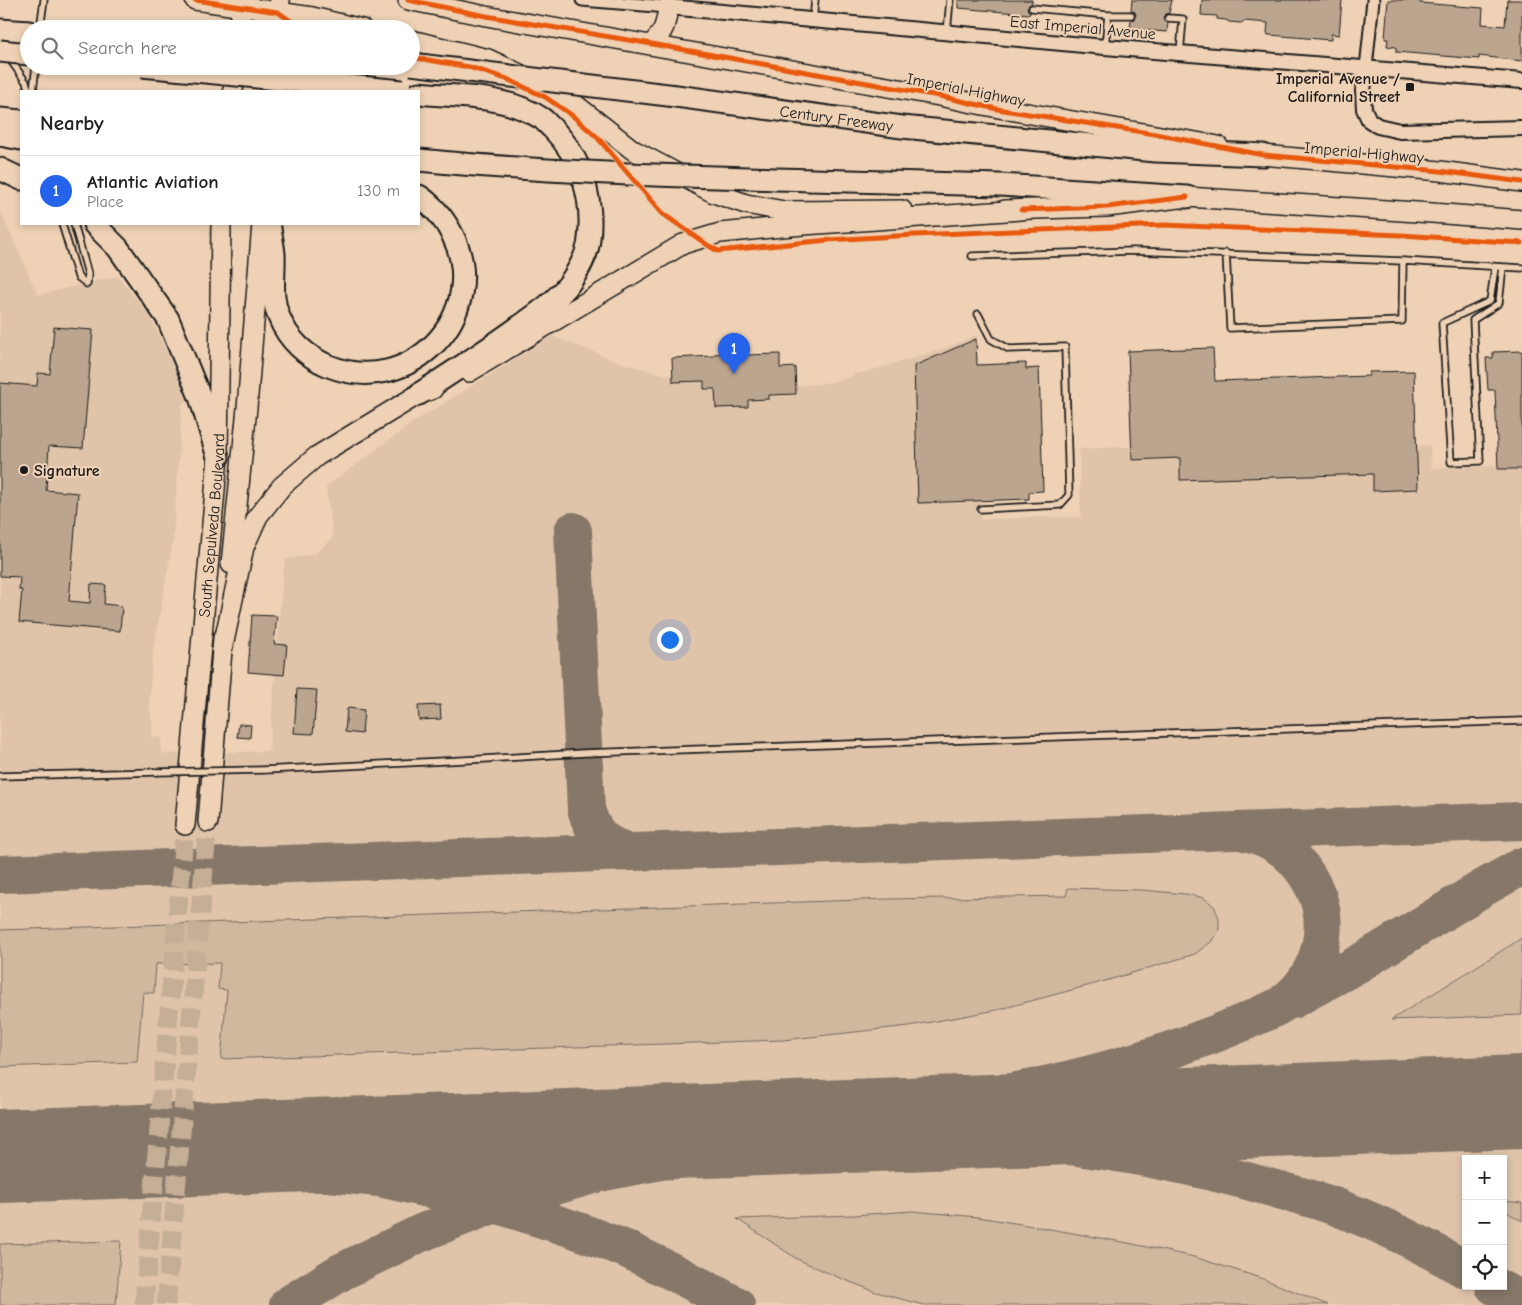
<!DOCTYPE html>
<meta charset="utf-8">
<style>
:root{--surface:#fff;--page:#f2f2f2;--text:#222;--muted:#767676;--line:#e0e0e0;--accent:#2563eb}
body{margin:0;font-family:"Comic Neue",sans-serif;background:var(--page);color:var(--text)}
.controls{position:absolute;right:15px;bottom:15px;display:grid;overflow:hidden;border-radius:0px;box-shadow:0 2px 8px #0003}
.controls button{width:45px;height:45px;display:grid;place-items:center;padding:0;border:0;border-bottom:1px solid var(--line);background:var(--surface);color:var(--text);font:25px sans-serif}
.you{position:absolute;left:669px;top:639px;width:18px;height:18px;margin:-12px;border:4px solid #fff;border-radius:50%;background:#1a73e8;box-shadow:0 0 0 8px #1a73e833}
.badge{display:grid;place-items:center;width:32px;height:32px;border-radius:50%;background:var(--accent);color:#fff;font-size:16px;font-weight:700}
.pin{position:absolute;translate:-50% -41px;filter:drop-shadow(0 1px 2px #0008)}
.pin::after{content:'';position:absolute;top:26px;width:18px;height:15px;background:inherit;clip-path:polygon(0 0,100% 0,50% 100%)}
.list{margin:0;padding:0;list-style:none}
h2{display:flex;justify-content:space-between;align-items:center;height:65px;margin:0;padding:0 20px;font-size:21px}
h2 small{font-size:16px;font-weight:400;color:var(--muted)}
.list li{display:grid;grid-template-columns:32px 1fr auto;gap:15px;align-items:center;box-sizing:border-box;height:70px;padding:0 20px;border-top:1px solid var(--line)}
.list b{display:block;font-size:19px;white-space:nowrap}
.list p{margin:0;font-size:16px;white-space:nowrap;color:var(--muted)}
.list em{font-size:16px;font-style:normal;color:var(--muted)}
.icon{flex:none;width:28px;height:28px;fill:none;stroke:currentColor;stroke-width:2;stroke-linecap:round;stroke-linejoin:round}
.map{position:relative;flex:none;width:1522px;height:1305px;overflow:hidden}
.search{position:absolute;background:var(--surface);box-shadow:0 2px 8px #0003;left:20px;top:20px;width:400px;height:55px;display:flex;align-items:center;gap:12px;box-sizing:border-box;padding:0 18px;border-radius:28px;color:var(--muted);font-size:19px}
.panel{position:absolute;background:var(--surface);box-shadow:0 2px 8px #0003;left:20px;top:90px;width:400px;height:135px;border-radius:0px}
.map>svg:first-child{display:block}
.built{fill:#dfc4aa;fill-rule:evenodd}
.green{fill:#d0b89f;stroke:#766a5e}
.lines{fill:none;stroke-linecap:round;stroke-linejoin:round}
.taxiway{stroke:#867768;stroke-width:38}
.runway{stroke:#867768;stroke-width:94}
.building{fill:#bba58f;stroke:#1c1c1c}
.trunk-tunnel{stroke:#c5ae96;stroke-width:19;stroke-dasharray:19 9;stroke-linecap:butt}
.service-casing{stroke:#1c1c1c;stroke-width:9}
.minor-casing{stroke:#1c1c1c;stroke-width:15}
.tertiary-casing{stroke:#1c1c1c;stroke-width:18}
.primary-casing{stroke:#1c1c1c;stroke-width:22}
.trunk-casing{stroke:#1c1c1c;stroke-width:22}
.motorway-casing{stroke:#1c1c1c;stroke-width:25}
.service{stroke:#efd2b5;stroke-width:5.5}
.minor{stroke:#efd2b5;stroke-width:11}
.tertiary{stroke:#efd2b5;stroke-width:14}
.primary{stroke:#efd2b5;stroke-width:19}
.trunk{stroke:#efd2b5;stroke-width:19}
.motorway{stroke:#efd2b5;stroke-width:21}
.service-bridge-casing{stroke:#1c1c1c;stroke-width:9;stroke-linecap:butt}
.motorway-bridge-casing{stroke:#1c1c1c;stroke-width:25;stroke-linecap:butt}
.service-bridge{stroke:#efd2b5;stroke-width:5.5}
.motorway-bridge{stroke:#efd2b5;stroke-width:21}
.cycleway-casing{stroke:#efd2b5;stroke-width:8}
.cycleway{stroke:#e8590c;stroke-width:5}
.poi-dot{fill:#1c1c1c;stroke:#efd2b5;stroke-width:2}
.labels{text-anchor:middle;stroke-width:4;stroke-linejoin:round;paint-order:stroke}
.street-label{font-size:16px;fill:#1c1c1c;stroke:#efd2b5}
.poi-label{font-size:16px;font-weight:bold;fill:#1c1c1c;stroke:#efd2b5;text-anchor:end}
</style>
<div class="map">
<svg width="1522" height="1305" viewBox="0 0 1522 1305">
<rect width="100%" height="100%" fill="#efd2b5"/>
<filter id="ink" filterUnits="userSpaceOnUse"><feTurbulence type="fractalNoise" baseFrequency=".02" numOctaves="2"/><feDisplacementMap in="SourceGraphic" scale="10" xChannelSelector="R" yChannelSelector="G"/><feConvolveMatrix kernelMatrix="1 2 1 2 8 2 1 2 1" color-interpolation-filters="sRGB"/></filter>
<g filter="url(#ink)">
<path class="built" d="M0 210 38 295 118 276 149 315 175 366 188 399 182 404 173 541 153 652 149 702 153 727 151 737H161L162 754 269 751 283 571 286 559 315 554 333 537 326 487 412 423 552 336 625 364 675 377 734 375 736 390 809 385 832 382 852 376V374L866 372 946 348 977 335 981 520 1030 517H1081L1079 449 1413 434 1414 446 1430 445 1431 468 1522 465V1305H0ZM1466 1159H1503V1286H1466Z"/>
<path class="green" d="M1068 888 1141 890 1186 894 1204 898 1214 906 1219 918V930L1211 942 1195 954 1102 982 997 1010 909 1026 783 1040 221 1059 227 990 218 989 220 963 156 964 154 993 143 992 137 1062 0 1067V930L887 899 1066 896Z
M1522 938V1015L1391 1020Z
M1503 1201 1522 1203V1221L1510 1214 1503 1209Z
M912 1211 978 1217 1039 1227 1128 1243 1194 1257 1261 1278 1328 1305H923L876 1292 835 1276 797 1259 737 1219 854 1215Z
M121 1241 116 1305H0V1244Z"/>
<g class="lines">
<path class="taxiway" d="M573 531 586 809C593 834 604 845 630 852
M0 874 1522 821
M1292 1000 1358 964 1483 888 1522 866
M1298 1110 1465 1113 1522 1117
M685 1132C859 1117 1028 1103 1193 1042 1216 1034 1238 1025 1260 1015 1269 1011 1278 1008 1286 1001 1319 975 1333 927 1314 888 1300 859 1276 838 1245 832
M873 1133C1010 1134 1148 1151 1279 1190 1300 1196 1323 1201 1344 1210 1386 1226 1427 1247 1466 1270
M113 1152 379 1178 495 1204 576 1230 626 1249 675 1273 736 1305
M1494 1286 1522 1300
M288 1305 341 1272 421 1233 495 1204 599 1173 701 1153 730 1149"/>
<path class="runway" d="M0 1156 1522 1102"/>
</g>
<path class="building" d="M958 0H1032V3L1027 7 1028 10 1030 12V14H1028L958 8Z
M1132 0H1172L1169 13 1166 14 1163 17 1164 20 1168 23 1167 32 1130 29 1131 20 1134 19 1136 15 1135 12 1131 10Z
M1202 0H1342L1339 35 1331 34V40L1270 35H1268L1267 32 1268 23 1244 21 1241 23 1229 22 1226 20 1217 19V16L1201 15Z
M1388 0H1420V3L1483 8 1482 24 1505 26 1507 0H1522V61L1479 56V59L1396 52V47L1387 46 1388 39H1385Z
M54 327 93 330 83 448 49 446 46 490 78 493 69 601 90 603 91 584 106 585 104 604 122 606 120 631 19 622 22 590H19L20 577 0 576V383L37 386 38 373 50 374Z
M976 339 977 365 1026 363V369L1039 368 1043 491 1029 492V499L918 503 914 366Z
M1213 348 1215 381 1369 376V372L1414 371 1418 489 1373 491V474L1180 480V458L1132 460 1128 351Z
M1522 351V469H1498L1495 390H1488L1486 358H1493V352Z
M746 352V355L780 354V368L795 367 796 394 769 395V399L748 400V407L716 408 715 389H704V381L673 382 672 358 714 356V354Z
M252 615 277 616 274 644 287 645 284 675 248 672Z
M297 689 317 690 313 734 294 733Z
M440 705 441 719 419 720 418 706Z
M349 708 364 710 362 734 345 732 347 709Z
M239 724 251 725 250 738 237 737Z"/>
<g class="lines">
<path class="trunk-tunnel" d="M144 1305 185 825
M166 1305 208 822"/>
<defs>
<path id="service" d="M1032 8 1108 15 1105 47
M1108 15H1131
M1168 18 1183 19 1180 53
M813 20 815 0
M40 29 44 0
M947 33 950 0
M9 58 26 82 29 91
M33 91 36 66
M62 224 78 277 87 284
M74 224 88 274 87 284
M1226 253 1230 328 1402 321 1403 261
M972 256 1134 251 1403 261 1522 268
M1495 267 1490 301 1442 323 1451 462 1480 461 1473 320 1499 303 1503 267
M978 314 991 339 1009 349 1065 347 1069 495 1060 505 981 509
M264 770 484 759 584 753 1522 721
M0 776 157 772"/>
<path id="minor" d="M582 0 668 7
M1366 68 1373 0"/>
<path id="tertiary" d="M668 7 1105 47 1522 81
M1366 68 1363 91 1364 109 1369 120 1378 126 1400 131 1522 128"/>
<path id="primary" d="M195 0 312 17 362 29
M408 0 486 16 939 96C1031 116 1125 129 1218 146
M411 40 488 59 562 94 633 150 714 193 746 204 784 211 902 210
M652 44C664 31 666 25 668 7
M1250 153 1263 155 1440 171 1522 182
M1005 210 1107 207 1187 197 1432 213 1522 220"/>
<g id="trunk">
<path d="M239 29 242 0"/>
<path d="M277 29 280 0"/>
<path d="M233 91 235 66"/>
<path d="M272 91 274 66"/>
<path d="M469 372 683 244 720 233 803 225 1021 210"/>
<path d="M231 564 247 408 262 224"/>
<path d="M222 651 244 547 258 516 282 486 317 456 419 394 433 389"/>
<path d="M208 822 223 638"/>
<path id="s1" d="M185 825 218 457 221 224"/>
</g>
<g id="motorway">
<path d="M0 30 29 32"/>
<path d="M419 93C458 97 506 95 541 118 545 120 548 125 552 128 581 157 594 199 589 239 588 255 578 271 569 284 556 301 537 314 520 326 487 350 453 372 419 394"/>
<path id="s2" d="M676 96 902 127 1155 151 1263 155"/>
<path d="M0 119 21 121"/>
<path d="M0 135 21 139"/>
<path d="M0 169 21 179"/>
<path d="M811 180 1000 185 1187 197"/>
<path d="M94 224 118 248 168 319 200 397 218 457"/>
<path d="M269 224C271 234 273 244 274 254 275 276 270 296 279 317 288 340 307 357 329 366 410 399 491 314 453 236 445 220 434 206 419 196"/>
</g>
</defs>
<use href="#service" class="service-casing"/>
<use href="#minor" class="minor-casing"/>
<use href="#tertiary" class="tertiary-casing"/>
<use href="#primary" class="primary-casing"/>
<use href="#trunk" class="trunk-casing"/>
<use href="#motorway" class="motorway-casing"/>
<use href="#service" class="service"/>
<use href="#minor" class="minor"/>
<use href="#tertiary" class="tertiary"/>
<use href="#primary" class="primary"/>
<use href="#trunk" class="trunk"/>
<use href="#motorway" class="motorway"/>
<defs>
<path id="service-bridge" d="M157 772 264 770"/>
<path id="motorway-bridge" d="M0 51 29 54
M411 64 676 96
M142 66 402 91
M419 160C549 173 680 176 811 180"/>
</defs>
<use href="#service-bridge" class="service-bridge-casing"/>
<use href="#motorway-bridge" class="motorway-bridge-casing"/>
<use href="#service-bridge" class="service-bridge"/>
<use href="#motorway-bridge" class="motorway-bridge"/>
<defs>
<path id="cycleway" d="M195 0 278 12 302 29
M408 0 486 16 652 44 939 96 997 109 1155 134 1263 155 1440 171 1522 182
M411 57 469 67 507 79 545 97 573 116 597 137 663 214 709 246 718 251 828 240 914 235 1164 225 1401 235 1522 243
M1021 210 1107 207 1187 197"/>
</defs>
<use href="#cycleway" class="cycleway-casing"/>
<use href="#cycleway" class="cycleway"/>
</g>
</g>
<g class="poi-dot">
<rect x="1405" y="82" width="10" height="10" rx="2.5"/>
<circle cx="24" cy="470" r="5"/>
</g>
<g class="labels">
<g class="street-label">
<text transform="translate(1083 27) rotate(5)" y="6">East Imperial Avenue</text>
<text transform="translate(966 89) rotate(11)" y="6">Imperial Highway</text>
<text dy="6" stroke="none"><textPath href="#s2" startOffset="162">Century Freeway</textPath></text>
<text transform="translate(1364 152) rotate(5)" y="6">Imperial Highway</text>
<text dy="6" stroke="none"><textPath href="#s1" startOffset="301">South Sepulveda Boulevard</textPath></text>
</g>
<g class="poi-label">
<text x="1400" y="84">Imperial Avenue /<tspan x="1400" dy="18">California Street</tspan></text>
<text x="34" y="476" text-anchor="start">Signature</text>
</g>
</g>
</svg>
<div class="controls">
<button>+</button>
<button>−</button>
<button><svg class="icon" aria-label="locate" viewBox="0 0 24 24"><circle cx="12" cy="12" r="6"/><path d="M12 2v4M12 18v4M2 12h4M18 12h4"/></svg></button>
</div>
<div class="you"></div>
<div class="pin badge" style="left:734px;top:374px">1</div>
<div class="search"><svg class="icon" aria-label="search" viewBox="0 0 24 24"><circle cx="10" cy="10" r="6"/><path d="M15 15l6 6"/></svg>Search here</div>
<section class="panel">
<h2>Nearby<small></small></h2>
<ul class="list">
<li><span class="badge">1</span><div><b>Atlantic Aviation</b><p>Place</p></div><em>130 m</em></li>
</ul>
</section>
</div>
